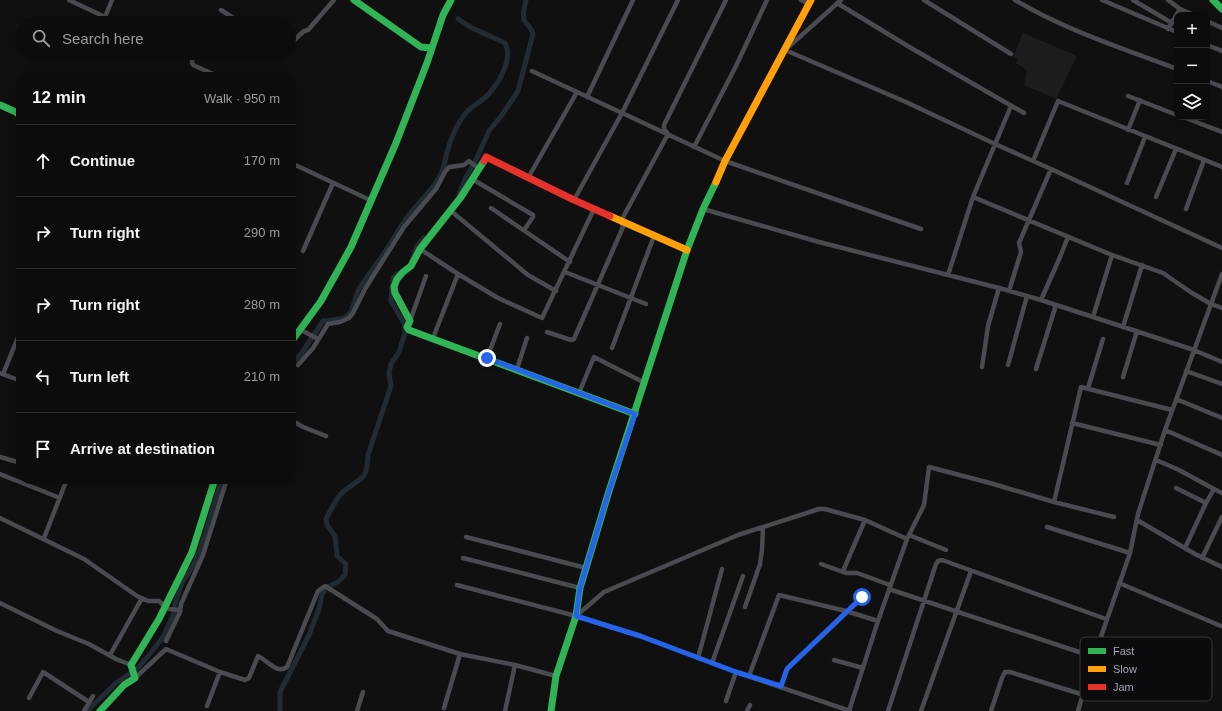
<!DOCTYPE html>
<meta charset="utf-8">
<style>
:root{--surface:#0c0c0c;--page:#1a1a1a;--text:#f1f3f6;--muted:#9a9b9d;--line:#2c2c2d}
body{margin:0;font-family:Arial,sans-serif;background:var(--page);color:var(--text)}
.controls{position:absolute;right:12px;top:12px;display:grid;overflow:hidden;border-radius:8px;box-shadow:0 2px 10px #0003}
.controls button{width:36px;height:36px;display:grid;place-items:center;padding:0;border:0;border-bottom:1px solid var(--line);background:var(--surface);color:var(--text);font:20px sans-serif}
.stop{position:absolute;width:12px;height:12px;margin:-9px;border:3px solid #2563eb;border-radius:50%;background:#fff}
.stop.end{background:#2563eb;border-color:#fff;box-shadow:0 1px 4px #0008}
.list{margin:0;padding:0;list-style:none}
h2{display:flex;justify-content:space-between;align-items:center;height:52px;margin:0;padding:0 16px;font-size:17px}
h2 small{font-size:13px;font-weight:400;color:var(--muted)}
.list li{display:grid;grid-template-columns:26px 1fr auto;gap:12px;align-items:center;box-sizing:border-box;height:72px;padding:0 16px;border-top:1px solid var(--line)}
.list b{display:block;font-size:15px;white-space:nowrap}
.list em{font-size:13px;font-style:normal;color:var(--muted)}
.icon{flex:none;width:22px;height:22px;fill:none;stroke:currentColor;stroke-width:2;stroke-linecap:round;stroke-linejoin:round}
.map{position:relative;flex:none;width:1222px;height:711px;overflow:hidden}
.search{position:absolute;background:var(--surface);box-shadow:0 2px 10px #0003;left:16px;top:16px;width:280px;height:44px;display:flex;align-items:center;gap:10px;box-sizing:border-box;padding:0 14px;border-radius:22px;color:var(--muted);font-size:15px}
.panel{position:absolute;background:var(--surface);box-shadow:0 2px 10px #0003;left:16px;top:72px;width:280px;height:412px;border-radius:16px}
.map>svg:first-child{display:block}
.built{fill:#1d1d1f}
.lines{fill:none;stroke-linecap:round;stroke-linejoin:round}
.canal{stroke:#232b32;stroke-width:5}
.street{stroke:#4a4b50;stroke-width:4.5}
.fast{stroke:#30b455;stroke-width:7}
.slow{stroke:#ff9f0a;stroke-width:7}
.jam{stroke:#e5322d;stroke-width:7}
.route{stroke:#2563eb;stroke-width:5}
.key{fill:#0b0a0c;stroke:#37383e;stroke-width:1}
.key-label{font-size:11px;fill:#9fa5b3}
</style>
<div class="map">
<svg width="1222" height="711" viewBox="0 0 1222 711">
<rect width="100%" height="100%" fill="#101010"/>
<path class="built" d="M1023 33 1077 56 1056 99 1024 85 1027 70 1016 63 1018 59 1013 57Z"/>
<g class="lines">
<path class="canal" d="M459 195 466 177 475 162 489 131 502 115 518 91 533 34C532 28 527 25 524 20 522 14 525 6 526 0
M412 260 417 246 424 238
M291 365 301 354 323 321C331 320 344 321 349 314 354 309 355 296 359 289 367 276 377 264 385 252 393 240 400 227 408 216 419 202 432 191 440 176 444 169 445 160 447 152 450 142 454 131 460 121 469 105 482 104 492 90 501 79 513 57 505 43L472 28 458 19
M87 711 116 683 138 668 154 649 163 637 174 613 175 604 182 583 194 564 200 550 222 479
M280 711V692L309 635 319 609 322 594 326 588 338 582 345 575 346 564 337 556 335 536 327 525 326 519C331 510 336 498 343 492 361 476 367 483 368 455L391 386 389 373 391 364 399 352 405 333V325L391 301 393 278 399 273"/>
<path class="street" d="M69 0 105 17 124 23
M801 0 809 4
M841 0 785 50 906 102 995 144 1051 169 1222 248
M924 0 1011 54
M1015 0C1065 30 1122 48 1177 69
M1102 0 1177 32
M1133 0 1172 23
M1168 0 1180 9 1194 15
M837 3 911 48 1024 113
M221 10 241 23
M105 17 112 0
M1207 21 1222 28
M1168 29 1180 9
M289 45 304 31 308 30 334 0
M1207 45 1222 51
M193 53 192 63 193 65 220 77
M532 71 725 161 921 229
M1207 81 1222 87
M1128 96 1177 115
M587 97 633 0
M1183 117 1222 132
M1128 130 1140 100
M694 147 736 66 767 0
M1033 161 1058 101 1222 167
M291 163 370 200
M528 178 577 92
M472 179 533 215V217L524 230
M1127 183 1145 137
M973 197 1112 255 1163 273 1192 293 1211 304 1222 308
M1156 197 1176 149
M574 200 622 113 678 0
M491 208 570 262
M703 209 819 242 999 288 1041 300 1194 350 1222 362
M1186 209 1204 160
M451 211 528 275 556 291
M420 249 458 274 498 298 542 318 594 209
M303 251 333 183
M565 272 646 304
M948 275 973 197 1011 106
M1009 291 1021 252 1019 243 1051 169
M1041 300 1060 257 1068 237
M1093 317 1112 255
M410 321 426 276
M1123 327 1142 265
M301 330 318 339
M547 332 571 340 574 339 623 227 621 221 668 134 664 129V125L726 0
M433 338 458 274
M612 348 654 236
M487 358 500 324
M298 365 313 348 328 324 340 322 349 318 353 313 365 289 404 227 436 189 445 172 449 167 464 165 469 161 478 168
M1008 365 1027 296
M982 367 988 326 999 288
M517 369 527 338
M1036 369 1056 305
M1186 371 1222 384
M0 373 21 381
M3 374 21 330
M1123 377 1137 331
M1088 388 1103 339
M579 393 594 357 645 383
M1176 399 1222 418
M291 420 303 427 326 436
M1072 423 1161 445
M1165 430 1222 455
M0 457 21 463
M1156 460 1179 470 1214 489 1206 503
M0 474 60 498
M1176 488 1206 503 1185 548
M1214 489 1222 493
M1054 502 1081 387 1172 410
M0 518 84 559 137 596 148 601H159L165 607 169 609 180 610
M1137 520 1195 554 1222 567
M1047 527 1130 553
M909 535 946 550
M466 537 586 568
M44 538 67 479
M463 558 580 588
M1202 558 1222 517
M821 564 846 573H857L890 585
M843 571 865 520
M1119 583 1221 626
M457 585 576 616 641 636 736 672 850 711
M889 589 1094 657
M0 603 57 631 89 644 116 659 131 665
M745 607 760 564 762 550 763 527
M576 616 604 592 738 535 819 509H825L865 520 907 539
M166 641 180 612 181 604 203 555 227 479
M110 655 142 598
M698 658 722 569
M834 660 863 668
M712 663 743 576
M749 676 779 595 846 611 878 621
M135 678 166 649 220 672 245 680 249 678 258 656C267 660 277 675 287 667L318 591 325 586 377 619 388 631 460 654 515 665 556 676
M781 687 787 669 790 666 863 597
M29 698 43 672 89 702
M726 701 736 672
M207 706 220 672
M444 708 460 654
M84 711 93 696
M357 711 363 692
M505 711 515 665
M747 711 750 705
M849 711 878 621 907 539 924 505 929 467 990 483 1054 502 1114 517
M888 711 936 564 938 561 942 560 1106 619
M921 711 971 571
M991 711 1002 678 1005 672H1010L1084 695
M1078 711 1094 657 1130 553 1138 514 1165 430 1222 274"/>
<path class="fast" d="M354 0 421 47 431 48
M1213 0 1222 9
M0 105 16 112 21 117
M484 161 461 197 420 249 411 266 403 272 397 279 394 287 395 293 410 321 407 327 409 330 635 414
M291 342 321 301 351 247 396 143 427 63 443 15 451 0
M100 711 124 685 135 678 131 665 159 619 192 552 215 479
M551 711 556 676 576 616 580 588 609 491 687 250 703 209 716 182"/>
<path class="slow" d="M716 182 725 161 811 0
M610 216 687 250"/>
<path class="jam" d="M484 161 486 157 574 200 610 216"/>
</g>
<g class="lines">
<path class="route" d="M487 358 635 414 609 491 580 588 576 616 640 636 736 672 781 686 787 669 790 666 862 597"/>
</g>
<rect x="1080" y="637" width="132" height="64" rx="6" class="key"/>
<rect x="1088" y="648" width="18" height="6" fill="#30b455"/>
<rect x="1088" y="666" width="18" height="6" fill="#ff9f0a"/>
<rect x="1088" y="684" width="18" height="6" fill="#e5322d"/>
<g class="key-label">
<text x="1113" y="655">Fast</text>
<text x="1113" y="673">Slow</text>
<text x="1113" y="691">Jam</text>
</g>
</svg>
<div class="controls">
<button>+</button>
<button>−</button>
<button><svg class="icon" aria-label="layers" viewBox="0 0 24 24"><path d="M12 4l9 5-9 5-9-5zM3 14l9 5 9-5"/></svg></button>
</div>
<div class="stop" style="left:862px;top:597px"></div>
<div class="stop end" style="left:487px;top:358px"></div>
<div class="search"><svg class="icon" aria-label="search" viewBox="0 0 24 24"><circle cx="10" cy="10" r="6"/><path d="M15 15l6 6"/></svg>Search here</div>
<section class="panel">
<h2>12 min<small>Walk · 950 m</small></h2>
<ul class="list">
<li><svg class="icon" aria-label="ahead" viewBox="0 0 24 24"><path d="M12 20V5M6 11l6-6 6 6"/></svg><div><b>Continue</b></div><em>170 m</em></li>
<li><svg class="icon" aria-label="right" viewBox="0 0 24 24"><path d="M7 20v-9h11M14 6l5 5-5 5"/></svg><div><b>Turn right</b></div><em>290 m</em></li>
<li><svg class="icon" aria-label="right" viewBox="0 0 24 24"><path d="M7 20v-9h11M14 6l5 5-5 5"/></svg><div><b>Turn right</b></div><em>280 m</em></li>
<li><svg class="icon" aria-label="left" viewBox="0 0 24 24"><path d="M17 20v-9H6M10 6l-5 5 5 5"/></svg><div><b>Turn left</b></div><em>210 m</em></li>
<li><svg class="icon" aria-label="arrive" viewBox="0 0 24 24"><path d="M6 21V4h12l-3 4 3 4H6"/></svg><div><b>Arrive at destination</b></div></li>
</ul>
</section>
</div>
